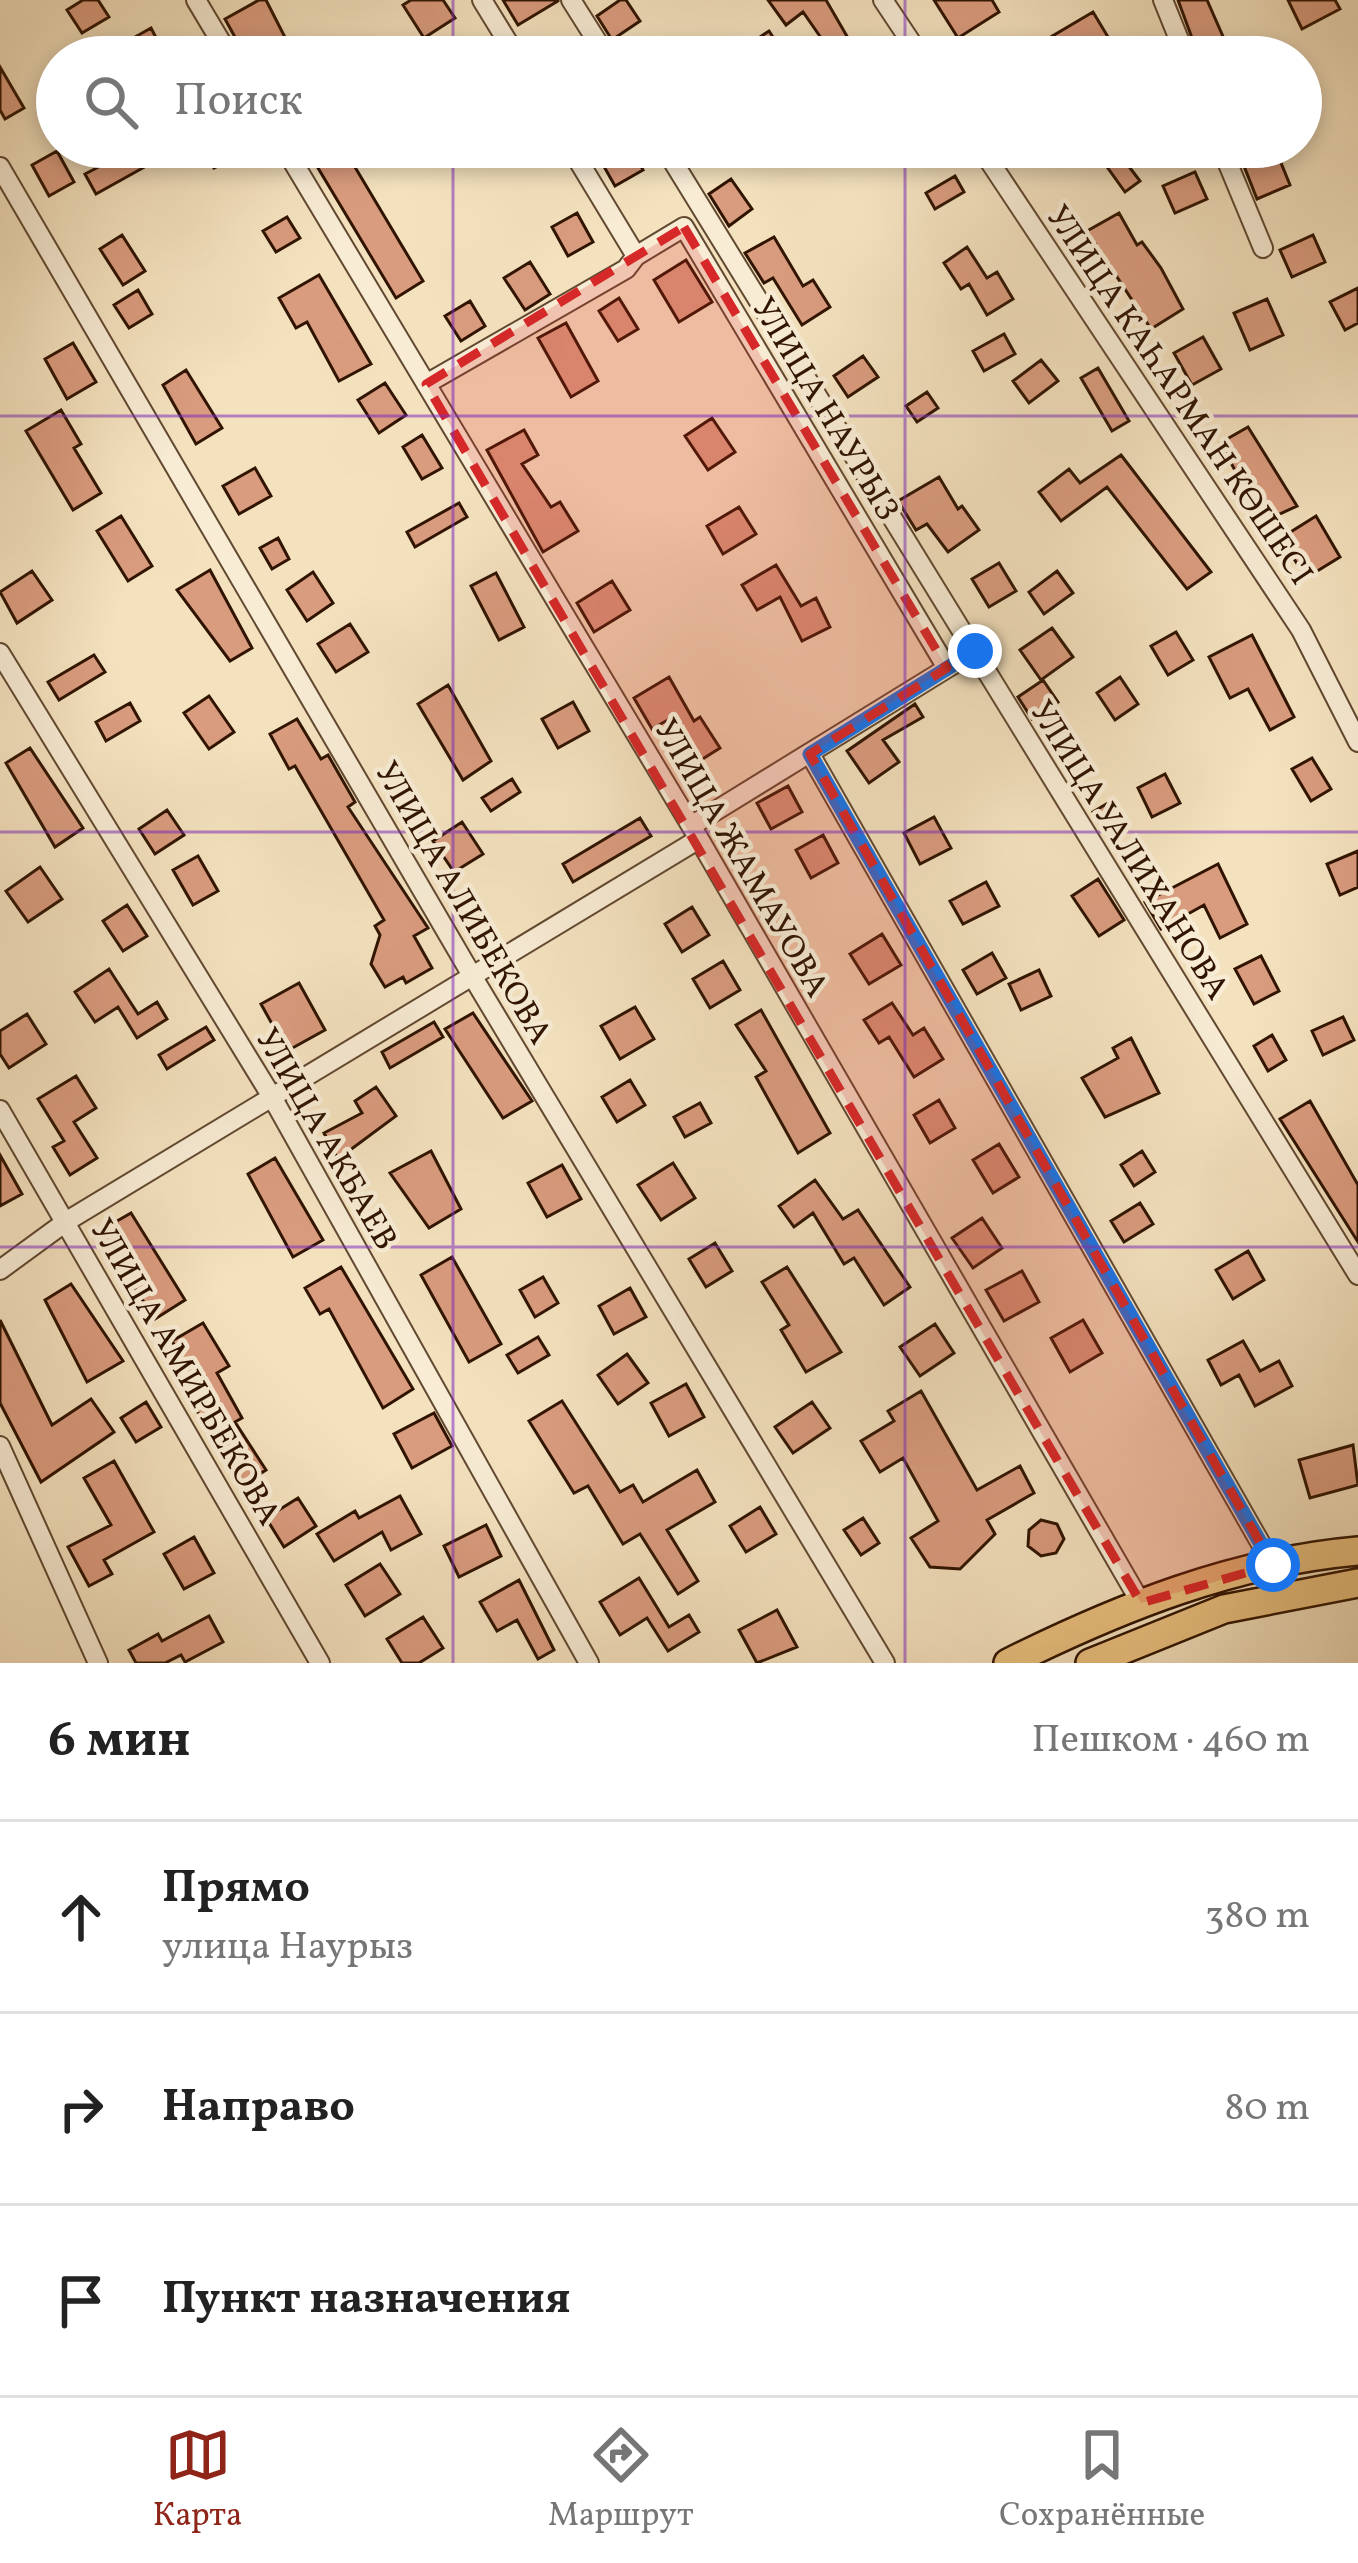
<!DOCTYPE html>
<html lang="ru">
<meta charset="utf-8">
<style>
:root{--surface:#fff;--page:#f6f6f6;--text:#222;--muted:#767676;--line:#e0e0e0;--accent:#8f2418}
body{margin:0;font-family:Vollkorn,serif;background:var(--page);color:var(--text)}
.stop{position:absolute;width:36px;height:36px;margin:-27px;border:9px solid #1a73e8;border-radius:50%;background:#fff}
.stop.end{background:#1a73e8;border-color:#fff;box-shadow:0 3px 12px #0008}
.list{margin:0;padding:0;list-style:none}
h2{display:flex;justify-content:space-between;align-items:center;height:156px;margin:0;padding:0 48px;font-size:51px}
h2 small{font-size:39px;font-weight:400;color:var(--muted)}
.list li{display:grid;grid-template-columns:78px 1fr auto;gap:36px;align-items:center;box-sizing:border-box;height:192px;padding:0 48px;border-top:3px solid var(--line)}
.list b{display:block;font-size:45px;white-space:nowrap}
.list p{margin:0;font-size:39px;white-space:nowrap;color:var(--muted)}
.list em{font-size:39px;font-style:normal;color:var(--muted)}
.icon{flex:none;width:66px;height:66px;fill:none;stroke:currentColor;stroke-width:2;stroke-linecap:round;stroke-linejoin:round}
.map{position:relative;flex:none;width:1358px;height:1663px;overflow:hidden}
.search{position:absolute;background:var(--surface);box-shadow:0 6px 18px #0003;left:36px;right:36px;top:36px;height:132px;display:flex;align-items:center;gap:30px;box-sizing:border-box;padding:0 42px;border-radius:66px;color:var(--muted);font-size:45px}
.sheet{height:732px;background:var(--surface)}
nav{display:flex;justify-content:space-around;align-items:center;box-sizing:border-box;height:168px;border-top:3px solid var(--line);background:var(--surface);font-size:33px;color:var(--muted)}
nav a{display:grid;justify-items:center;gap:6px}
nav .on{color:var(--accent)}
.map>svg:first-child{display:block}
.building{fill:#da9c7f;stroke:#301401;stroke-width:3}
.lines{fill:none;stroke-linecap:round;stroke-linejoin:round}
.street-casing{stroke:#614830;stroke-width:22}
.primary-casing{stroke:#301401;stroke-width:32}
.street{stroke:#f8ecd5;stroke-width:18}
.primary{stroke:#eac180;stroke-width:27}
.route{stroke:#1a73e8;stroke-width:15}
.marked{fill:#d62828;fill-opacity:0.2;stroke:#d62828;stroke-width:9;stroke-dasharray:24 15;stroke-linejoin:round}
.grid{fill:none;stroke:#7b2cbf;stroke-width:3;stroke-opacity:0.55}
.labels{text-anchor:middle;stroke-width:9;stroke-linejoin:round;paint-order:stroke}
.street-label{font-size:33px;fill:#301401;stroke:#f8ecd5}
</style>
<div class="map">
<svg width="1358" height="1663" viewBox="0 0 1358 1663">
<rect width="100%" height="100%" fill="#f4e2bf"/>
<filter id="stains"><feTurbulence type="fractalNoise" baseFrequency=".00167" numOctaves="4"/><feColorMatrix values="0 0 0 0 .2 0 0 0 0 .09 0 0 0 0 .02 0 0 0 .5 -.17"/></filter>
<radialGradient id="worn" r=".72"><stop offset=".6" stop-color="#630" stop-opacity="0"/><stop offset="1" stop-color="#630" stop-opacity=".3"/></radialGradient>
<path class="building" d="M83 0H98L109 17 82 33 67 10Z
M259 0H266L295 57H246L225 19Z
M411 0H443L455 18 424 38 403 5Z
M503 0H558V1L518 25Z
M620 0H626L640 21 612 40 597 16Z
M768 0H826L859 57H808L826 45 803 12 786 25Z
M934 0H992L999 12 958 38Z
M1178 0H1207L1232 57H1199Z
M1288 0H1335L1340 9 1302 29Z
M1093 12 1120 57H1061L1049 38Z
M151 28 166 57H128L121 45Z
M769 31 786 57H730Z
M0 67 24 108 5 119 0 110Z
M137 147 148 165 96 194 85 174Z
M204 147H257L214 168Z
M319 147H343L423 281 396 298 309 153Z
M593 147H630L643 170 615 186Z
M1114 147 1140 181 1125 192 1100 157Z
M57 151 74 182 49 196 32 165Z
M1277 153 1290 185 1257 199 1244 166Z
M1195 172 1207 199 1175 213 1163 186Z
M955 176 964 192 935 209 926 193Z
M731 179 752 209 729 226 709 194Z
M577 213 593 242 568 256 552 227Z
M1119 213 1137 245 1142 242 1161 268 1183 309 1151 329 1087 231Z
M287 217 300 238 276 252 263 231Z
M122 235 145 271 123 285 100 249Z
M1313 235 1325 262 1292 277 1280 250Z
M774 237 803 286 813 280 830 307 802 325 773 278 764 283 745 253Z
M967 247 987 278 997 272 1013 299 987 315 969 284 961 289 944 263Z
M686 260 712 302 679 322 654 280Z
M530 262 550 294 525 310 504 278Z
M319 275 371 364 339 381 307 322 296 328 279 298Z
M1358 288V323L1345 330 1330 302Z
M138 290 152 314 129 328 114 305Z
M619 298 638 329 618 341 599 311Z
M1267 299 1283 335 1250 350 1234 313Z
M470 301 485 326 461 341 445 316Z
M566 323 598 381 571 397 538 338Z
M1004 334 1015 354 984 371 973 351Z
M1203 337 1221 369 1192 385 1174 353Z
M73 343 96 382 67 399 45 359Z
M863 356 878 377 848 397 834 376Z
M1041 360 1058 381 1029 403 1013 381Z
M1098 368 1129 421 1112 431 1081 378Z
M186 370 222 428 196 444 163 385Z
M385 383 406 415 379 433 358 400Z
M927 392 938 408 917 422 906 406Z
M61 410 81 444 74 448 101 493 73 510 26 431Z
M712 418 735 452 708 470 685 436Z
M1248 427 1297 506 1269 519 1251 478 1242 483 1220 443Z
M524 430 538 455 522 464 551 507 560 502 578 531 543 552 487 450Z
M422 435 442 468 422 479 403 447Z
M1121 455 1211 572 1187 589 1107 487 1061 521 1039 492 1069 469 1080 483Z
M255 468 271 496 239 514 223 486Z
M939 477 958 509 962 506 979 530 948 552 927 524 916 530 898 501Z
M459 503 467 517 415 547 407 532Z
M739 507 756 534 723 554 707 526Z
M121 516 152 566 128 581 97 531Z
M1316 516 1340 557 1306 578 1281 538Z
M278 538 289 559 272 569 260 548Z
M999 563 1016 591 989 607 972 579Z
M776 565 801 606 816 598 830 627 802 641 780 597 757 610 742 585Z
M210 570 252 648 230 661 177 590Z
M32 571 52 600 17 623 0 592Z
M1057 571 1073 593 1044 614 1029 592Z
M313 572 333 603 307 621 287 590Z
M496 573 524 627 499 640 471 586Z
M612 581 630 610 594 632 577 603Z
M350 624 368 652 336 672 318 644Z
M1052 628 1073 657 1041 680 1020 650Z
M1176 632 1193 660 1168 675 1151 646Z
M1252 635 1294 717 1270 730 1248 689 1230 698 1209 657Z
M94 655 105 672 59 700 48 682Z
M669 677 694 721 700 717 720 748 693 765 666 721 652 729 634 698Z
M1120 677 1138 704 1115 720 1097 693Z
M1043 680 1058 702 1032 719 1018 697Z
M448 685 491 761 463 780 418 704Z
M209 696 234 732 209 749 184 713Z
M573 702 589 731 558 748 542 719Z
M130 703 140 721 106 741 96 722Z
M915 704 923 717 883 740 899 762 869 783 847 751Z
M297 719 321 759 328 755 355 802 348 807 428 928 414 936 432 968 406 983 403 977 385 987 371 964 380 935 375 926 384 920 295 766 289 769 270 734Z
M30 748 83 828 55 847 6 763Z
M1312 758 1331 789 1311 801 1292 769Z
M1165 774 1180 803 1152 817 1138 788Z
M512 779 520 792 491 811 482 798Z
M788 786 802 812 771 829 757 803Z
M1108 803 1124 830 1110 839 1093 812Z
M167 810 184 835 155 854 139 829Z
M934 817 951 848 920 864 904 833Z
M640 818 651 836 573 882 563 864Z
M462 822 483 854 454 872 433 841Z
M823 835 838 863 811 878 796 850Z
M1358 851V887L1340 895 1327 864Z
M198 856 218 891 193 905 173 870Z
M1218 864 1247 924 1220 938 1204 905 1161 929 1145 902Z
M40 867 62 899 28 922 6 891Z
M1098 879 1124 920 1099 936 1072 896Z
M986 882 999 906 963 924 950 901Z
M127 905 147 936 123 951 103 921Z
M692 907 709 935 682 952 665 924Z
M882 934 901 965 869 984 850 954Z
M992 953 1006 978 977 994 963 970Z
M1261 956 1279 991 1254 1004 1235 969Z
M723 961 740 990 710 1008 693 979Z
M109 969 138 1014 157 1002 167 1019 137 1038 118 1007 95 1022 75 992Z
M1039 970 1051 996 1021 1010 1009 984Z
M299 983 325 1030 287 1051 261 1004Z
M892 1003 913 1035 924 1028 943 1059 914 1077 889 1037 879 1043 864 1020Z
M635 1007 654 1039 620 1059 601 1026Z
M761 1010 830 1133 798 1153 756 1077 766 1071 736 1025Z
M473 1013 532 1101 503 1118 445 1029Z
M27 1014 46 1044 9 1068 0 1054V1031Z
M1343 1017 1354 1040 1323 1055 1312 1031Z
M434 1022 443 1037 390 1068 382 1052Z
M206 1027 214 1040 167 1069 159 1055Z
M1272 1035 1286 1060 1268 1071 1254 1046Z
M1131 1038 1159 1093 1105 1117 1082 1078 1118 1058 1113 1048Z
M76 1076 96 1108 74 1122 97 1158 70 1175 53 1147 64 1141 38 1099Z
M630 1080 645 1105 617 1122 602 1097Z
M376 1087 396 1116 338 1159 324 1133 362 1113 355 1101Z
M939 1100 955 1128 930 1143 914 1115Z
M1310 1101 1358 1185V1242L1280 1119Z
M700 1103 711 1123 685 1137 674 1117Z
M999 1144 1019 1177 993 1193 973 1160Z
M431 1151 461 1209 429 1228 390 1173Z
M1142 1151 1155 1172 1134 1186 1121 1165Z
M0 1155 22 1194 0 1206Z
M275 1158 323 1240 293 1257 248 1174Z
M673 1163 695 1198 661 1220 638 1185Z
M562 1165 581 1199 547 1217 528 1183Z
M815 1180 843 1219 858 1210 910 1287 884 1305 854 1258 844 1264 813 1213 794 1227 779 1206Z
M1140 1203 1153 1224 1124 1242 1111 1221Z
M131 1213 185 1300 155 1319 98 1232Z
M982 1218 1002 1248 973 1268 952 1238Z
M715 1243 732 1271 706 1287 689 1259Z
M1248 1251 1264 1280 1233 1299 1216 1270Z
M452 1257 501 1344 469 1362 421 1275Z
M341 1267 413 1389 383 1408 329 1309 320 1314 305 1288Z
M787 1267 841 1352 806 1372 781 1330 789 1325 762 1282Z
M1022 1271 1039 1302 1004 1321 986 1290Z
M543 1277 558 1303 535 1317 520 1290Z
M71 1284 123 1361 87 1382 45 1300Z
M630 1288 646 1317 614 1334 599 1306Z
M0 1320 52 1425 91 1399 114 1432 41 1482 0 1403Z
M1083 1320 1102 1353 1070 1372 1051 1338Z
M203 1323 229 1366 217 1373 242 1418 235 1422 266 1470 240 1486 193 1404 205 1398 172 1341Z
M935 1324 954 1353 920 1376 900 1347Z
M538 1337 549 1355 518 1373 507 1355Z
M1243 1341 1260 1371 1279 1361 1292 1386 1255 1406 1239 1375 1221 1385 1208 1360Z
M627 1354 648 1383 618 1404 598 1375Z
M686 1384 704 1417 669 1436 651 1403Z
M921 1391 977 1490 1020 1466 1034 1493 987 1520 995 1534 960 1569 930 1567 911 1538 938 1521 903 1458 880 1472 861 1441 894 1421 888 1411Z
M562 1401 620 1492 633 1485 643 1502 697 1470 715 1502 667 1530 698 1581 678 1594 640 1534 623 1544 588 1486 574 1493 529 1421Z
M146 1402 161 1427 136 1442 121 1418Z
M812 1402 830 1428 793 1453 775 1427Z
M434 1413 452 1446 412 1468 394 1434Z
M1353 1445 1358 1485 1310 1498 1299 1460Z
M114 1461 154 1532 104 1560 112 1574 89 1586 68 1547 111 1525 84 1478Z
M400 1496 421 1534 391 1550 382 1532 334 1561 317 1534 355 1511 359 1518Z
M298 1498 316 1526 284 1547 266 1518Z
M760 1507 776 1534 746 1552 730 1526Z
M863 1518 879 1543 861 1555 844 1530Z
M1041 1520 1057 1524 1064 1539 1056 1553 1041 1556 1028 1546 1029 1530Z
M486 1525 501 1556 459 1577 444 1546Z
M194 1537 214 1573 184 1589 164 1554Z
M380 1564 400 1594 365 1616 346 1585Z
M639 1578 669 1627 689 1615 699 1632 668 1651 647 1618 620 1635 600 1602Z
M519 1580 554 1650 538 1659 517 1620 497 1631 480 1602Z
M777 1610 797 1647 757 1663 739 1630Z
M209 1616 223 1642 185 1662 181 1655 165 1663H136L129 1650 158 1634 162 1641Z
M423 1617 443 1648 419 1663H402L387 1639Z"/>
<g class="lines">
<defs>
<path id="street" d="M196 0 230 57
M482 0 517 57
M571 0 607 57
M883 0 921 57
M1163 0 1186 57
M284 147 699 839 1141 1603
M664 147 1358 1275
M980 147 1301 630 1358 742
M1221 147 1263 248
M0 167 474 979 885 1663
M636 256 684 227 947 668
M426 384 626 269 636 256 570 147
M0 653 272 1097 589 1663
M810 754 1273 1565
M691 826 975 651
M0 1110 320 1663
M0 1270 67 1221 699 839
M0 1446 98 1663"/>
<path id="primary" d="M1008 1663C1119 1608 1233 1562 1358 1551
M1090 1663 1224 1609 1358 1583"/>
</defs>
<use href="#street" class="street-casing"/>
<use href="#primary" class="primary-casing"/>
<use href="#street" class="street"/>
<use href="#primary" class="primary"/>
</g>
<g class="lines">
<path class="route" d="M975 651 810 754 1273 1565"/>
</g>
<path class="marked" d="M684 227 947 668 810 754 1273 1565 1141 1603 426 384Z"/>
<path class="grid" d="M453 0V57M905 0V57M453 147V1663M905 147V1663M0 416H1358M0 832H1358M0 1247H1358"/>
<g class="labels">
<g class="street-label">
<text transform="translate(1181 394) rotate(56)" y="12">УЛИЦА КАҺАРМАН КӨШЕСІ</text>
<text transform="translate(827 408) rotate(59)" y="12">УЛИЦА НАУРЫЗ</text>
<text transform="translate(1131 849) rotate(58)" y="12">УЛИЦА УАЛИХАНОВА</text>
<text transform="translate(743 857) rotate(60)" y="12">УЛИЦА ЖАМАУОВА</text>
<text transform="translate(465 902) rotate(60)" y="12">УЛИЦА АЛИБЕКОВА</text>
<text transform="translate(328 1138) rotate(60)" y="12">УЛИЦА АКБАЕВ</text>
<text transform="translate(187 1371) rotate(60)" y="12">УЛИЦА АМИРБЕКОВА</text>
</g>
</g>
<rect width="100%" height="100%" filter="url(#stains)"/>
<rect width="100%" height="100%" fill="url(#worn)"/>
</svg>
<div class="stop" style="left:1273px;top:1565px"></div>
<div class="stop end" style="left:975px;top:651px"></div>
<div class="search"><svg class="icon" aria-label="search" viewBox="0 0 24 24"><circle cx="10" cy="10" r="6"/><path d="M15 15l6 6"/></svg>Поиск</div>
</div>
<section class="sheet">
<h2>6 мин<small>Пешком · 460 m</small></h2>
<ul class="list">
<li><svg class="icon" aria-label="ahead" viewBox="0 0 24 24"><path d="M12 20V5M6 11l6-6 6 6"/></svg><div><b>Прямо</b><p>улица Наурыз</p></div><em>380 m</em></li>
<li><svg class="icon" aria-label="right" viewBox="0 0 24 24"><path d="M7 20v-9h11M14 6l5 5-5 5"/></svg><div><b>Направо</b></div><em>80 m</em></li>
<li><svg class="icon" aria-label="arrive" viewBox="0 0 24 24"><path d="M6 21V4h12l-3 4 3 4H6"/></svg><div><b>Пункт назначения</b></div></li>
</ul>
</section>
<nav>
<a class="on"><svg class="icon" aria-label="map" viewBox="0 0 24 24"><path d="M3 6l6-2 6 2 6-2v14l-6 2-6-2-6 2zM9 4v14M15 6v14"/></svg>Карта</a>
<a><svg class="icon" aria-label="directions" viewBox="0 0 24 24"><path d="M12 3l9 9-9 9-9-9zM9 14v-3h6M13 9l2 2-2 2"/></svg>Маршрут</a>
<a><svg class="icon" aria-label="saved" viewBox="0 0 24 24"><path d="M7 4h10v16l-5-4-5 4z"/></svg>Сохранённые</a>
</nav>
